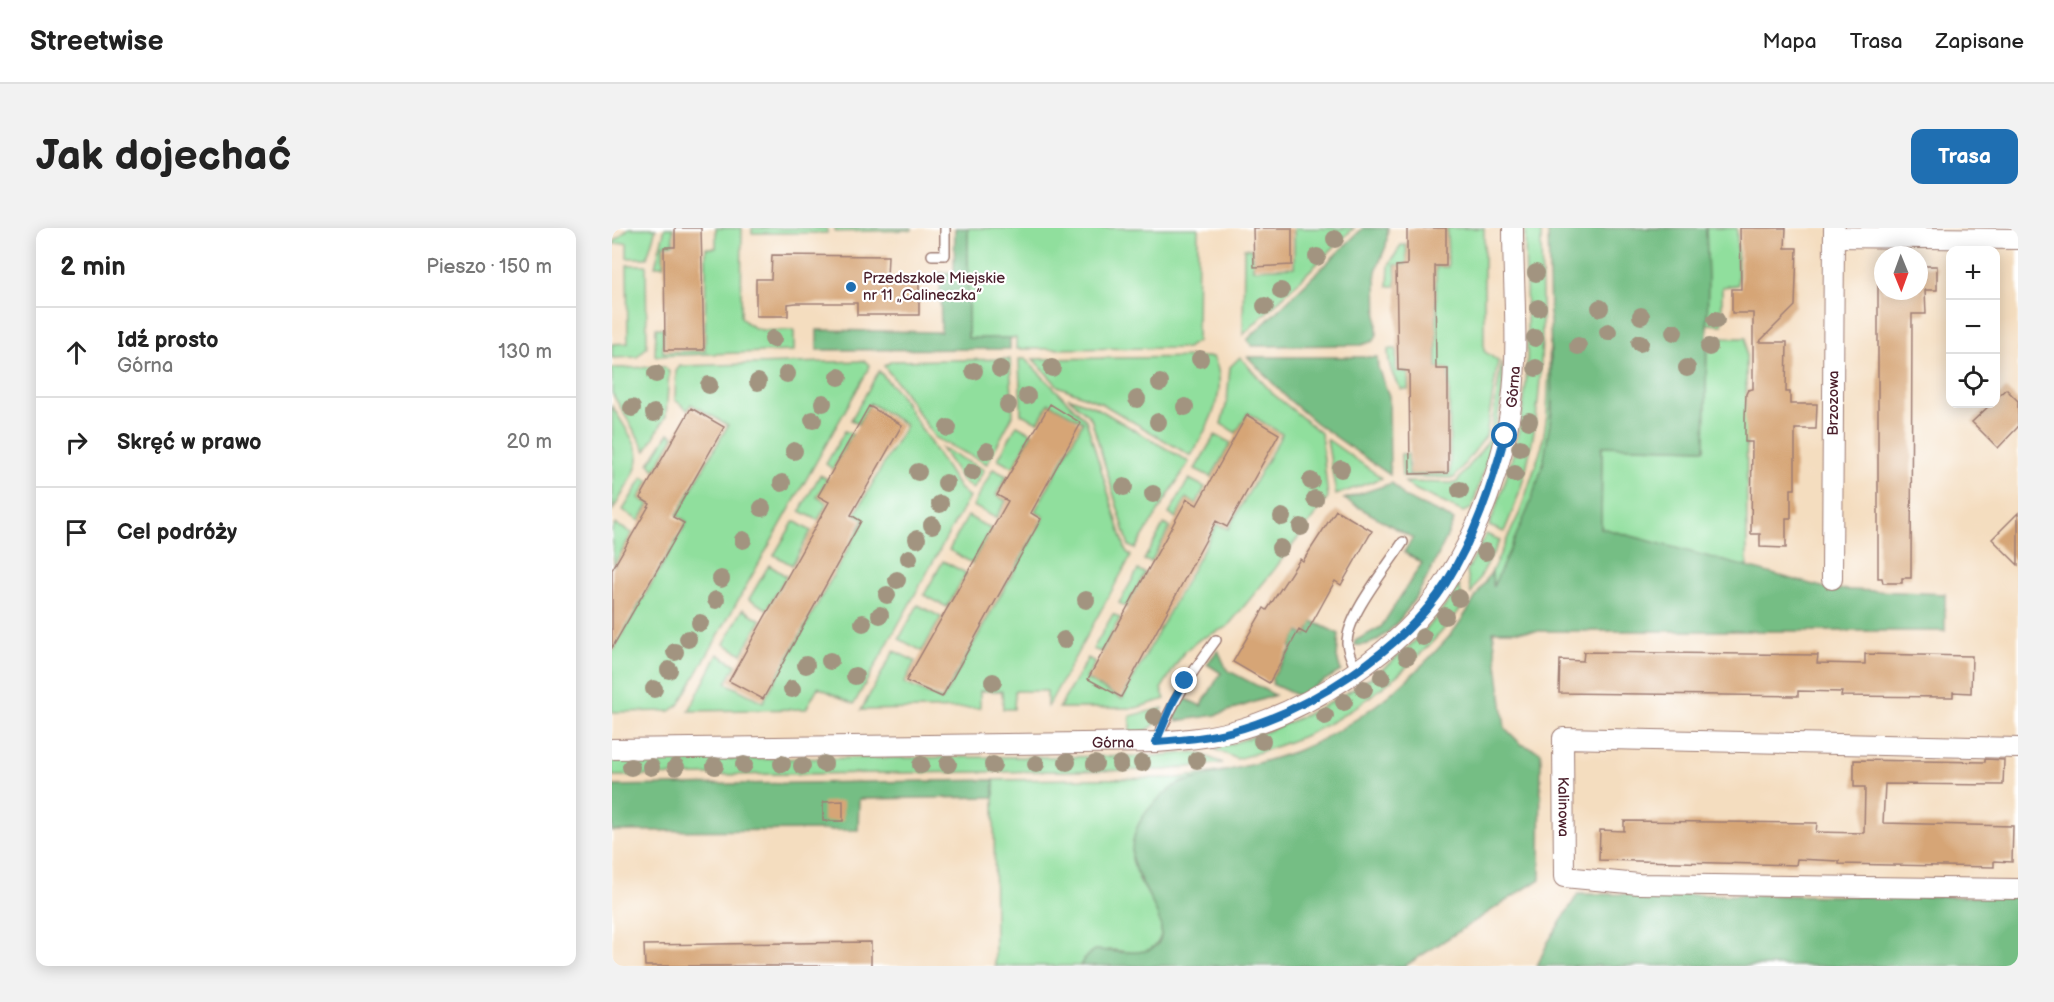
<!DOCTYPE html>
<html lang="pl">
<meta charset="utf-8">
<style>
:root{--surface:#fff;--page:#f2f2f2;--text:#222;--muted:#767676;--line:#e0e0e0;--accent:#1f6fb2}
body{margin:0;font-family:"Balsamiq Sans",sans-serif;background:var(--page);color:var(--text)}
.controls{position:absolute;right:18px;top:18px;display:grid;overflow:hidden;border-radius:12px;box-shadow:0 3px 15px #0003}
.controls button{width:54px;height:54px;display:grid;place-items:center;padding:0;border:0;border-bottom:2px solid var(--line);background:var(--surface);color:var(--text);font:30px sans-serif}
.compass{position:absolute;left:1262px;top:18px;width:54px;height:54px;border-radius:50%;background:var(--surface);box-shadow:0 3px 15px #0003;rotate:179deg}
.stop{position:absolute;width:18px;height:18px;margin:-14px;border:4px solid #1f6fb2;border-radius:50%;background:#fff}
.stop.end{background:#1f6fb2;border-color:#fff;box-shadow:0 2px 6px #0008}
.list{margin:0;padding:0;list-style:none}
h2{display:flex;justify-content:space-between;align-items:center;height:78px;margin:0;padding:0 24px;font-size:26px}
h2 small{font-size:20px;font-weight:400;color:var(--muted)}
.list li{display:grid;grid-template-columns:39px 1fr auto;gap:18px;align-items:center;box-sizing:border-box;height:90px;padding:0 24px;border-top:2px solid var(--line)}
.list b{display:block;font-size:22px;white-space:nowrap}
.list p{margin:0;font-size:20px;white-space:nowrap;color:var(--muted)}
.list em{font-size:20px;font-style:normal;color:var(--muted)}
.icon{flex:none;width:33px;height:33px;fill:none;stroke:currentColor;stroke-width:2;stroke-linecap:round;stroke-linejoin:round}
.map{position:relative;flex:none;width:1406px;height:738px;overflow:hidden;border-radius:12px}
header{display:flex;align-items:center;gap:36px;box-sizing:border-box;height:84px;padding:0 30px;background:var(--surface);border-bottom:2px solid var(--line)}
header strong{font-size:28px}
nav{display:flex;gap:33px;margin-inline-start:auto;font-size:21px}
.intro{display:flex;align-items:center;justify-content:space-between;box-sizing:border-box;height:144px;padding:0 36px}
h1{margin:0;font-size:42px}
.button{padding:15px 27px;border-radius:12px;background:var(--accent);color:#fff;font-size:21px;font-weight:700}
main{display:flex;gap:36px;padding:0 36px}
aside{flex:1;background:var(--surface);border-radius:12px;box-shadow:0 3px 15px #0003}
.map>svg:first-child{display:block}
.green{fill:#90df9d;stroke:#6d7f64;stroke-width:1.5}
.forest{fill:#74be84;stroke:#5f6e58;stroke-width:1.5}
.building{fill:#d6a576}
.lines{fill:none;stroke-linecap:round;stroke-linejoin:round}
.lane-casing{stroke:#9f7e75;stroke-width:12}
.street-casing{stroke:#9f7e75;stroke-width:22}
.lane{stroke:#fff;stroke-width:9}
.street{stroke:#fff;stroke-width:20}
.tree{fill:#a29480}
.route{stroke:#1f6fb2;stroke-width:8}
.poi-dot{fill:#1f6fb2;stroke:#fff;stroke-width:2}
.labels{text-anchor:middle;stroke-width:4.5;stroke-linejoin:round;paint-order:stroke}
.poi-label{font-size:15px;fill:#4a1f2b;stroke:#fff;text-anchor:start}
.street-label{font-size:15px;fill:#4a1f2b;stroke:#fff}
</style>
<header>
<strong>Streetwise</strong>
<nav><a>Mapa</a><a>Trasa</a><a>Zapisane</a></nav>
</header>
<div class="intro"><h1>Jak dojechać</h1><a class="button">Trasa</a></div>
<main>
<aside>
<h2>2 min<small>Pieszo · 150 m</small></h2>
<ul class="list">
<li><svg class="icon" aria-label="ahead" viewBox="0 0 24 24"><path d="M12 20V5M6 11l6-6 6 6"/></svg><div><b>Idź prosto</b><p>Górna</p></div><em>130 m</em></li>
<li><svg class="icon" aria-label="right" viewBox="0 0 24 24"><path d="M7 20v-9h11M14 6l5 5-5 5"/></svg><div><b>Skręć w prawo</b></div><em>20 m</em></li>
<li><svg class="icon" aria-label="arrive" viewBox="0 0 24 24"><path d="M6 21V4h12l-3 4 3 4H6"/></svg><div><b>Cel podróży</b></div></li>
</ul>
</aside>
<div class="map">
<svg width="1406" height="738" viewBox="0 0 1406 738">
<rect width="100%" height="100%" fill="#fff"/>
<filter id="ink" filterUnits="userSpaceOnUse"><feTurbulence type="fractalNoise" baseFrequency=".0167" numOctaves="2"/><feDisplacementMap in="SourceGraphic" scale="12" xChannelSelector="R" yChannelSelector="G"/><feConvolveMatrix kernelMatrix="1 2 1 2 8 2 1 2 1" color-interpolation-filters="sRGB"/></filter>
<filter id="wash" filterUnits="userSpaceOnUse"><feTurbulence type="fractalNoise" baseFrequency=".008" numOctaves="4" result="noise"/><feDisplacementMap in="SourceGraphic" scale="24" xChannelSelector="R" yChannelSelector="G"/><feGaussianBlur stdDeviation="1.35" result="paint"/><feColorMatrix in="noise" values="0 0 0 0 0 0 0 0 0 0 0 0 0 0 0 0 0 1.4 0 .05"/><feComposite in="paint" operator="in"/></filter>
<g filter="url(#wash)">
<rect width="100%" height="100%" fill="#f4ddbf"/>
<path class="green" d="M17 0H44L35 30H15V15L0 16Z
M53 0H61V16L51 17V38H43Z
M104 0H130L129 89C142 107 162 102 182 102V123L43 128 44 100H51V124L93 123 94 20H104Z
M140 0H215V5H140Z
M223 0H300V2L223 4Z
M356 0H586L585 113 575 120 404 121V110L356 111Z
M682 0H742L631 107 632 20 640 21 641 41 682 39Z
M835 0H872V123L886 133 874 208 842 250 790 248 789 226H796L797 246H838L837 141 825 140 824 39H836Z
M913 0H929C930 106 937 204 892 304L877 298C897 248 913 192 915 138 916 92 913 46 913 0Z
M1094 0H1125L1126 57 1110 59V97L1095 96Z
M789 17H794L795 36 783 37 784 58H776L777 37Z
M15 37H34L35 119 25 129 0 130V116L16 115Z
M1095 110H1134L1135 340 989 300 990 218 1093 221Z
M938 113C939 154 942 196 931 237 921 280 898 321 880 361V343L908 284 930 218 935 187Z
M776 121H784V143L796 144V161H789C780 149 776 137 776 121Z
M601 129C619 161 595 200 579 228L489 175 446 158 421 131Z
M628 129 661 166 709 205 716 270 662 342 615 399 588 411 572 424 549 461 553 471 524 480H447L476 430 483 434 474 451 510 471 605 296 616 301 670 206 636 185 624 205 609 196 615 174 618 139Z
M398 131 401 187 375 236 323 210 290 161 272 138 280 133Z
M407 131H413L474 192 514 323 519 328 435 480V463H403L402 481H391L390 463H368V480L249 482 282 423 303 433 292 455 330 472 432 289 423 283 471 194 437 175 426 194 409 186Z
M253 133 257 137 256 142 67 477 58 483 0 484V424L75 294 65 287 116 197 79 176 76 182 63 172 64 143 68 138Z
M889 135C899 159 869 254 859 281L851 284 800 260 793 254 844 255 878 211Z
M53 139 57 144 54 188 34 223 0 165V140Z
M267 143 288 167 347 260 357 269 242 476 206 459 194 481 77 483 106 426 124 437 114 455 151 474 252 292 243 286 294 197 258 175 246 196 239 192Z
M456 169 485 180 577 234 523 321 517 318 479 190Z
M0 178C35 235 34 224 1 282Z
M405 197 420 205 401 239 386 231Z
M233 203 240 206 221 241 214 236Z
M57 205 62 208 43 242 37 236Z
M603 207 619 215 599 249 583 241Z
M715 211 770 250 724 267Z
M329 220 372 242 361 261 351 254Z
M381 241 395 248 384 267 394 273 384 290 361 278Z
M208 247 215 251 205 269 215 275 206 292 188 283Z
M31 249 37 253 27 270 37 276 27 293 11 282Z
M577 251 593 259 584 276 574 270 564 290 557 286Z
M356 288 379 301 360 335 337 322Z
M182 293 199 303 180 337 162 327Z
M3 296 20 305 2 337 0 302Z
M552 296 558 299 539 334 532 332Z
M874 306 888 312 859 366 855 343Z
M331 333 354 345 335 379 312 367Z
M157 337 174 348 155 381 137 371Z
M526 342 533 345 514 379 507 375Z
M847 357 852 376C815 427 752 481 694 507 672 517 648 524 625 531L602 521C698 493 794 445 847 357Z
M306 377 329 389 310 423 287 411Z
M131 381 149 392 130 426 112 416Z
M501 386 508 390 489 424 481 421Z
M551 480C546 498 536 505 518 506V488Z
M583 524 611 535 553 542 0 548V532L541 528Z
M618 542 567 555 526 650C537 669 567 708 535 723 523 728 510 722 498 722 490 722 479 728 472 731L468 738H383L382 552 567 550Z"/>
<path class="forest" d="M343 0H356V110H398V121L205 122V102L329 104 328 45 342 44Z
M751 0H776L774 18 764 43 765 106 762 113 749 117 640 118 635 112Z
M936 0H1094L1096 50 1093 221 990 218 989 300 1217 361 1333 366V403H881L893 500 909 516 929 524 928 651 793 738H468L472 731 482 722C499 722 515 727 532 723 576 714 522 652 520 630 518 597 537 577 561 559 572 552 587 550 599 547 628 539 659 533 687 522 743 499 795 456 835 411 852 392 865 365 880 343L881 359 916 281 931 237 940 183Z
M636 129H765L766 140 777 168 778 247 704 195 676 171Z
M780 255 794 270 842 292C828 325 786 424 743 417V413L769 399 810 335 792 324 801 310 732 271Z
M700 393 727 406 725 430 729 443 686 468 660 456 661 453 659 451 680 420 678 418 686 403 694 408Z
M606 422 615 442 663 467 604 487 565 493 562 487 572 470 589 478 609 445 595 436Z
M382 552V569L247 571 246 602 0 603V558Z
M966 666 1406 669V738H925L936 714Z"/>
<g id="blocks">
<path class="building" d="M63 0H89L92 122H53L52 19H63Z
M641 0H680V37L642 39Z
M795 0H834V38H823L824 141H836V245L798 246 797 143 786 142 784 38 795 37Z
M1128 0H1174L1173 20H1185L1183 78 1147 114H1175L1174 164H1178V176H1205L1204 201H1183V261H1179V290H1174V320L1148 319V306H1139L1140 214H1133V189L1134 166 1136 162 1141 161V85H1120V61H1129Z
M160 27 276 28 275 50H307V87H245V75H184L176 76V88H144V51H159Z
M1266 38H1271V63H1307V38H1325V62H1313L1314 86H1300L1299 350H1290V355H1271L1270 350H1266Z
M1394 161 1406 173V199L1386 220 1360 194 1379 176H1383V171Z
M438 176 469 195 419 285 429 291 330 469 294 453 396 273 385 267Z
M257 178 290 197 239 287 249 293 151 471 117 453 217 274 206 268Z
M79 180 112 199 61 289 72 295 0 420V342L38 276 28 270Z
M635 187 667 206 615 299 604 293 509 469 476 451 575 271 585 277Z
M724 282 760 303 729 357 723 353 694 406 687 402 657 455 621 434 652 380 655 382 688 331 691 333Z
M1406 285V337L1380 311Z
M972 424 1206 427 1205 435 1253 436V426L1360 428 1359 465 1341 464V469L1229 468 1230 464 1186 463V468L947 465 948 432 971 433Z
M1373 531 1392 532 1391 557 1273 556 1271 595 1401 598 1400 634 1382 633V639L1227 636V633L1185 631 1184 637 987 632 988 602 1012 603V593L1205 595 1204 604 1252 605 1253 559H1242V532L1373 534Z
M231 573V593H211V574Z
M259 714V738H33L32 717Z"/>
</g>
</g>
<g filter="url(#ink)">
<use href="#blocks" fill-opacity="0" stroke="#9f7e75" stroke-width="1.5"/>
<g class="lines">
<defs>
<path id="lane" d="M320 27H333V0
M744 441C740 433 736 425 735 415 735 387 776 338 791 314
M544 514C561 473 577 448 604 412"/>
<g id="street">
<path d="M1222 9 1406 11"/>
<path id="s1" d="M1220 351 1222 0"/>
<path id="s2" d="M1406 520 951 510 952 649 1027 656 1406 661"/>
<path id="s3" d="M0 521 544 514C570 512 595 510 621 503 696 483 791 422 833 355 868 301 891 236 900 173 907 118 901 55 901 0"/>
</g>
</defs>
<use href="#lane" class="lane-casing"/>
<use href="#street" class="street-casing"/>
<use href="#lane" class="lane"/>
<use href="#street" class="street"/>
</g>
<g class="tree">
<circle cx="723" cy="11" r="9"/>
<circle cx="705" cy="29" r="9"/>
<circle cx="924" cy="45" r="9"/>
<circle cx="669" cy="63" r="9"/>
<circle cx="653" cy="78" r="9"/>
<circle cx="926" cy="80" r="9"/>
<circle cx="988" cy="80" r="9"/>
<circle cx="1029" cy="88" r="9"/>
<circle cx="1104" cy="92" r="9"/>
<circle cx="996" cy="104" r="9"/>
<circle cx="1062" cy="104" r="9"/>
<circle cx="923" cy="110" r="9"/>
<circle cx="161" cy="111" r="9"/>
<circle cx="1028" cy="115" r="9"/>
<circle cx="966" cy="118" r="9"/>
<circle cx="1097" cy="119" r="9"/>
<circle cx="588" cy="131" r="9"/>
<circle cx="440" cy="140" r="9"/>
<circle cx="924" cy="140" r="9"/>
<circle cx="1075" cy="140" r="9"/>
<circle cx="388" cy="141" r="9"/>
<circle cx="362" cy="143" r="9"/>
<circle cx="44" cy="146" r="9"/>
<circle cx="175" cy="146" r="9"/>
<circle cx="227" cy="149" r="9"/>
<circle cx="146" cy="154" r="9"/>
<circle cx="548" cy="155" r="9"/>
<circle cx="97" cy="157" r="9"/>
<circle cx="415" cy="168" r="9"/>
<circle cx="525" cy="171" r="9"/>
<circle cx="211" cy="175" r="9"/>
<circle cx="396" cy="177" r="9"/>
<circle cx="573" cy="179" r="9"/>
<circle cx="20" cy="180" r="9"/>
<circle cx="42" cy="185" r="9"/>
<circle cx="201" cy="192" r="9"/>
<circle cx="917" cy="193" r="9"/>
<circle cx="546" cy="194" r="9"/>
<circle cx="336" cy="200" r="9"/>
<circle cx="908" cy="220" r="9"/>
<circle cx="182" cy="223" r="9"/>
<circle cx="375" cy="223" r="9"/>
<circle cx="729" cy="241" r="9"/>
<circle cx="306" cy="244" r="9"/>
<circle cx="360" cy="244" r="9"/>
<circle cx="903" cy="246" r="9"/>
<circle cx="699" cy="253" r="9"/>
<circle cx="170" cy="255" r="9"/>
<circle cx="334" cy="255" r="9"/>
<circle cx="512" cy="259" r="9"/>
<circle cx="848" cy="262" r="9"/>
<circle cx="541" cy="266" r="9"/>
<circle cx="703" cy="271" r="9"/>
<circle cx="328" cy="276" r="9"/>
<circle cx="150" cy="280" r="9"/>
<circle cx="670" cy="289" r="9"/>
<circle cx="320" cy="297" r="9"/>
<circle cx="689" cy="299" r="9"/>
<circle cx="305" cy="311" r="9"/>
<circle cx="131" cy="312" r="9"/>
<circle cx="668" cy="320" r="9"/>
<circle cx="873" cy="324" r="9"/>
<circle cx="297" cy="330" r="9"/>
<circle cx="109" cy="351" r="9"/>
<circle cx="285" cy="352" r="9"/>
<circle cx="275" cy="367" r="9"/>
<circle cx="847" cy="370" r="9"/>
<circle cx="104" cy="372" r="9"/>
<circle cx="474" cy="372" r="9"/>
<circle cx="268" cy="387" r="9"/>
<circle cx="833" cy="388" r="9"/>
<circle cx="88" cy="395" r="9"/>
<circle cx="251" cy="395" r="9"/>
<circle cx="811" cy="409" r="9"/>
<circle cx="76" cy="411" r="9"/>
<circle cx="452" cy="412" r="9"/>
<circle cx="63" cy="424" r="9"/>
<circle cx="795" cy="428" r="9"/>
<circle cx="218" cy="433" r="9"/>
<circle cx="194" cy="437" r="9"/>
<circle cx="57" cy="442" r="9"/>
<circle cx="243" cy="448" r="9"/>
<circle cx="770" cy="449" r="9"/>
<circle cx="381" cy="454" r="9"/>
<circle cx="42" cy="461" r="9"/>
<circle cx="180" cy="461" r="9"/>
<circle cx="752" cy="461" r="9"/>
<circle cx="732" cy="474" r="9"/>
<circle cx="713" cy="488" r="9"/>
<circle cx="542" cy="489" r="9"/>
<circle cx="650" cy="513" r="9"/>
<circle cx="585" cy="532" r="9"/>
<circle cx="455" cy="534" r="9"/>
<circle cx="530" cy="535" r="9"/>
<circle cx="170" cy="536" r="9"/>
<circle cx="212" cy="536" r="9"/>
<circle cx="336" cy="536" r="9"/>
<circle cx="424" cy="536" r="9"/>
<circle cx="483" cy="536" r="9"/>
<circle cx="508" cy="536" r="9"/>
<circle cx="132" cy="537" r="9"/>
<circle cx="309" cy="537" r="9"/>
<circle cx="381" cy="537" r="9"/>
<circle cx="103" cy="538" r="9"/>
<circle cx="190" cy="538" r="9"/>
<circle cx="19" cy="539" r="9"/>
<circle cx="39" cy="539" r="9"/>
<circle cx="64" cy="539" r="9"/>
</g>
</g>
<g class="lines" filter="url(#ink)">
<path class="route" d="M573 453 561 474 544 514C570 512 595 510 621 503 696 483 791 422 834 355 862 310 879 260 893 208"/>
</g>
<circle class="poi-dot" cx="239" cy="59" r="6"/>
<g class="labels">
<g class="poi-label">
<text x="251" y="55">Przedszkole Miejskie<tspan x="251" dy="17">nr 11 „Calineczka”</tspan></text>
</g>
<g class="street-label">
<text dy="5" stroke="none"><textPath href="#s3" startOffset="1095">Górna</textPath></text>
<text dy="5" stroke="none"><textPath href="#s1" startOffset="176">Brzozowa</textPath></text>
<text dy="5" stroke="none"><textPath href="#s3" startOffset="501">Górna</textPath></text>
<text dy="5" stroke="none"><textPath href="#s2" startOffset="524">Kalinowa</textPath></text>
</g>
</g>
</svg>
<div class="controls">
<button>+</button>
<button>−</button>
<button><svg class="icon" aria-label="locate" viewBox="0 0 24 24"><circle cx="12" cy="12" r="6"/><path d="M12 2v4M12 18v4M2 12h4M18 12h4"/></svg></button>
</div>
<svg class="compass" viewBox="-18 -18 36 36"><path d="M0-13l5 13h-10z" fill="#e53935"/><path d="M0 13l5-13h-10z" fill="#767676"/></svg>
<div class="stop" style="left:893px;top:208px"></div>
<div class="stop end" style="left:573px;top:453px"></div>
</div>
</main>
